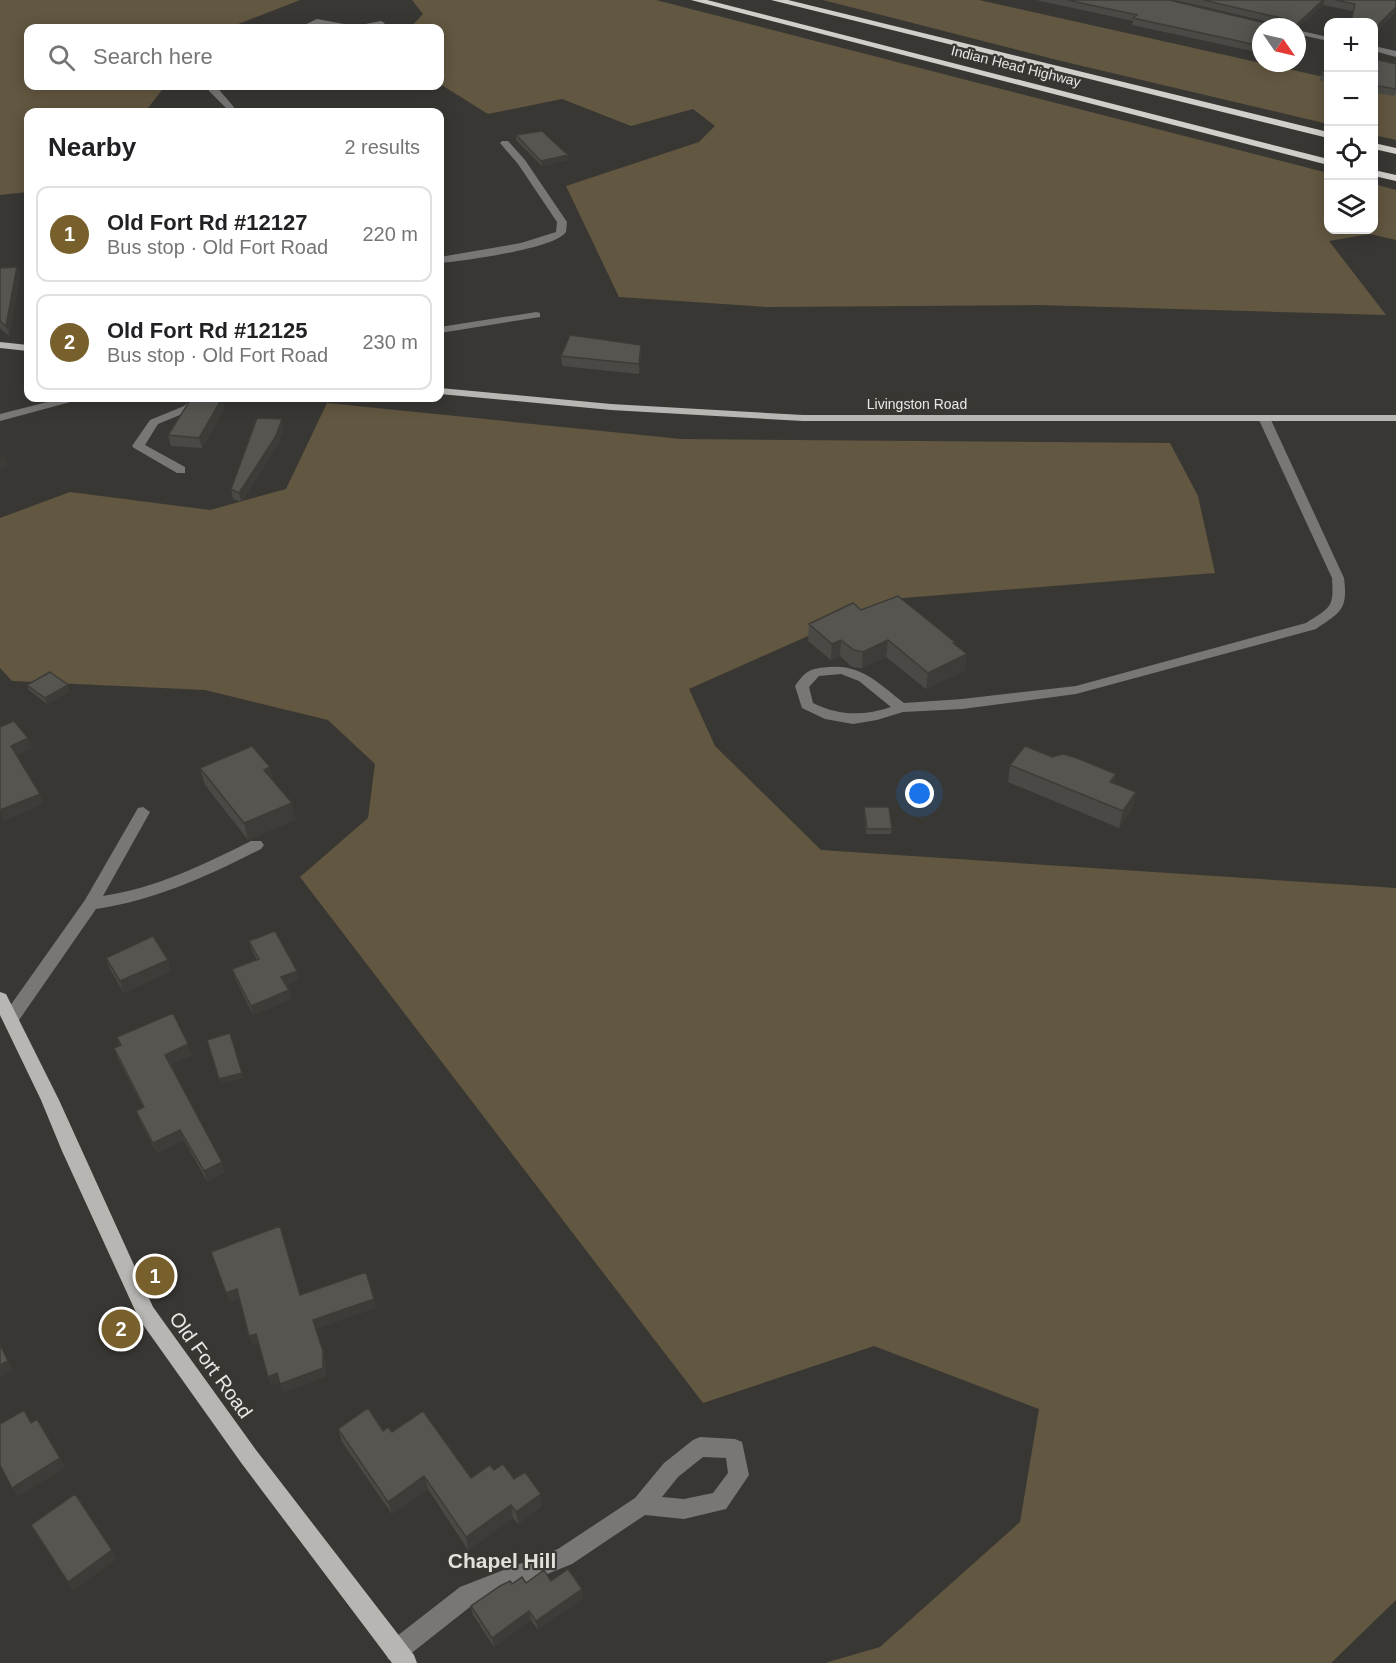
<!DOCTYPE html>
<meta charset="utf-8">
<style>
:root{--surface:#fff;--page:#f2f2f2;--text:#202124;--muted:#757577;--line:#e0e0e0;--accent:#78602c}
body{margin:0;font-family:Helvetica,sans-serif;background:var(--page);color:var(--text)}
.controls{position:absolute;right:18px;top:18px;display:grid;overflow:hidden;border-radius:12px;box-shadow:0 3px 15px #0003}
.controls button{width:54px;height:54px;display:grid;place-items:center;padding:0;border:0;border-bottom:2px solid var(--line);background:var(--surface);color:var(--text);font:30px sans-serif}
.compass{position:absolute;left:1252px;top:18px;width:54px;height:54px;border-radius:50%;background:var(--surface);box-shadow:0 3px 15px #0003;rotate:124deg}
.you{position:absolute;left:920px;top:794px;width:21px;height:21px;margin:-15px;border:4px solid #fff;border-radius:50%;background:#1a73e8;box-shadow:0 0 0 9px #1a73e833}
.badge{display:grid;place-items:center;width:39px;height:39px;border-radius:50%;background:var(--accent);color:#fff;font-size:20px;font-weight:700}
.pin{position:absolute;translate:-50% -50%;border:3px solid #fff;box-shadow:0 2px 6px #0006}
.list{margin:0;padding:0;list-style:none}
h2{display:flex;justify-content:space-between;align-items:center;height:78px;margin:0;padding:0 24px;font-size:26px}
h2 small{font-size:20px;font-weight:400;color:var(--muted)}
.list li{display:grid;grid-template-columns:39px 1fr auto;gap:18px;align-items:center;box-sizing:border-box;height:96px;margin:0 12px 12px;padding:0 12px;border:2px solid var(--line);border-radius:12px}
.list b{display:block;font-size:22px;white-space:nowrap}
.list p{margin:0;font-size:20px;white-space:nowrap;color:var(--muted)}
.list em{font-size:20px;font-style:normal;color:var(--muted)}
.icon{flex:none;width:33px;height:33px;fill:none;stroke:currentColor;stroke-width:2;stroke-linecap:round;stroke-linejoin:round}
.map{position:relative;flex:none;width:1396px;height:1663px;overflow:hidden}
.search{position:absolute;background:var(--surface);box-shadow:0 3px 15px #0003;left:24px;top:24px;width:420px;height:66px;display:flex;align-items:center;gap:15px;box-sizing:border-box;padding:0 21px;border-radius:12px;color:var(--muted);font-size:22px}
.panel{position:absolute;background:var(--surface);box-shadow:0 3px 15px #0003;left:24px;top:108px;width:420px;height:294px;border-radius:12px}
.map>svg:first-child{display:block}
.green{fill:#625740}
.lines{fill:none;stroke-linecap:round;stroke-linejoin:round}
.minor{fill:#787775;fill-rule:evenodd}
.major{fill:#b8b6b2;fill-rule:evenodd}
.highway{fill:#d2cfca;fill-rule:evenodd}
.wall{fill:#4b4945}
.shaded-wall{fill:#3d3c38}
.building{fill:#575550;stroke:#3d3c38;stroke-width:1.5}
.labels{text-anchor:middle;stroke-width:4.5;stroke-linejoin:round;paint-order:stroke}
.far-street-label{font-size:14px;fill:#e9e7e4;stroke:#393733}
.near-street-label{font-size:20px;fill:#e9e7e4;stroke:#393733}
.near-neighbourhood-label{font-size:21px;font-weight:bold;fill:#e3e0db;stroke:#393733}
</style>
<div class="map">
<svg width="1396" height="1663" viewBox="0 0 1396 1663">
<rect width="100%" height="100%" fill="#393733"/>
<path class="green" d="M0 0H300L228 28H28V86H165L145 112H28V192L0 195Z
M412 0H656L1328 173V230H1374V184L1396 190V240L1370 234 1329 241 1386 315 1038 305 766 307 619 297 566 186 699 142 715 126 693 109 631 126 562 99 488 114 440 84V28H410L423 14Z
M823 0H979L1328 78V124L1057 60Z
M1374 89 1396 94V140L1374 135Z
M327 403 681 439 1170 443 1198 496 1215 573 891 599 689 689 715 746 821 850 1396 888V1600L1331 1663H825L880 1647 1020 1522 1039 1409 874 1346 703 1403 300 877 368 818 375 764 328 720 205 690 12 681 0 668V518L70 492 210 510 286 489Z"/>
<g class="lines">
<path class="minor" d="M317 19 355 26 381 21 385 23C366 35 341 25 320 24 313 24 306 29 298 28Z
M1297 30 1328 37V41L1297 34Z
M1374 46 1396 51V57L1374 51Z
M208 86H216L238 112H230L209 91Z
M502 141H508L525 160 567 222 566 232C555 249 462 261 440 263V257L521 243 556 232 557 222 518 164 500 143Z
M536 312 540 313V317L440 333V327Z
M63 398H80L78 400 0 421V414Z
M193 398H205L192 410 158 424 145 445 185 467V473H177L134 448 132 446 150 420 184 406Z
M1265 417 1271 420 1344 578C1348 610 1341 612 1316 629L1076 694 962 709 903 712 877 720 853 724 825 719 802 708 795 686C806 670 811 668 830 667 861 664 881 685 904 703L962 699 1076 686 1306 623C1331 607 1334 608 1332 578L1259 420ZM841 674 859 681 891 707C864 716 839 716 813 703L809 687 819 676Z
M143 807 150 812 103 896C156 888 203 865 251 841H261L264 845 261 849C208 876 156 900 96 909L17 1023 11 1024 5 1023 3 1018 5 1013 85 900 138 808Z
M700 1437 735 1439 742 1442 749 1475 726 1509 684 1519 645 1515 572 1564 475 1603 404 1659 396 1662 388 1659 385 1651 388 1643 460 1587 558 1549 635 1498 664 1463 693 1440ZM703 1457 726 1458 728 1473 713 1493 684 1499 662 1497 678 1477Z"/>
<path class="major" d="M0 342 28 345V351L0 348Z
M440 388 611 404 803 415H1396V421H803L611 410 440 394Z
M0 992 6 994 59 1100 153 1307 256 1450 414 1655 417 1663H392L242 1464 139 1319 62 1151 41 1100 0 1015Z"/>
<path class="highway" d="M691 0H707L1328 159V165Z
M771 0H788L1328 132V138Z
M1374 143 1396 148V154L1374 149Z
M1374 170 1396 175V181L1374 176Z"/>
</g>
<path class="wall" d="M1036 0H1169L1265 23 1269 22 1175 0H1396L1353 11 1323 5 1297 29V27H1261V53L1132 25 1133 21Z
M1374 59 1396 64V93L1394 96 1377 93 1375 95H1374Z
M1329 66V83L1320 80 1321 74Z
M516 135 568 160 542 166 516 140Z
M17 267 20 276 9 336 0 328V268Z
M641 345V356L639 374 562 366 561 356Z
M225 408 202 448 171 446 168 435Z
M284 428 278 445 241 502 233 499 231 489Z
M861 610 955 645 965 671 926 689 886 657 862 668 852 667 840 656 831 660 808 641 809 624Z
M27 685 70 691 47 704 29 690Z
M1052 757 1116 774 1114 783 1136 792 1132 809 1119 828 1008 782 1010 765Z
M200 768 273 780 292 803 295 820 248 840 205 785Z
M864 807 892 829 891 834H866L864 813Z
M249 941 299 980 286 985 289 990 291 999 253 1015 235 978 232 969 257 960 252 950Z
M106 958 168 960 171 971 124 993 110 969Z
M117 1037 192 1055 171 1064 225 1172 207 1181 184 1140 157 1153 140 1121 136 1111 143 1107 118 1059 114 1048 120 1046Z
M338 1429 383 1431 392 1432 471 1478 494 1470 514 1479 542 1506 518 1524 513 1518 468 1550 428 1489 392 1514 342 1442Z
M551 1581 582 1589 583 1598 538 1630 531 1620 494 1647 473 1615 471 1606 512 1584Z"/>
<path class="shaded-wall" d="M1323 0H1325L1323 5 1297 29V27H1294Z
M1396 7V12L1377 31 1379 24Z
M568 155V160L542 166 541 161Z
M17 267 20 276 9 336 6 326Z
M441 306 442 317H440V307Z
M641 345V356L639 374V364Z
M222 398 225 408 202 448 199 438Z
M282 419 284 428 278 445 241 502 239 493Z
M5 456 8 466 0 469V457Z
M841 640 840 656 831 660 832 644Z
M888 640 886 657 862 668 863 652Z
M967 654 965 671 926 689 928 673Z
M68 685 70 691 47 704 45 698Z
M28 738 32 748 15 756 11 746Z
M270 767 274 784 264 770Z
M1116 774 1112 790 1110 782Z
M1136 792 1132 809 1119 828 1123 811Z
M40 794 44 804 4 821 0 810Z
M292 803 295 820 248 840 244 823Z
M168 960 171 971 124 993 120 981Z
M297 971 299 980 283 986 281 977Z
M289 990 291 999 253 1015 251 1006Z
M188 1044 192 1055 169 1065 165 1055Z
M242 1073 244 1078 220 1084 219 1079Z
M180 1130 184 1140 157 1153 153 1143Z
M222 1162 225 1172 207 1181 204 1171Z
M237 1289 240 1298 229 1303 226 1293Z
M374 1299 377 1308 316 1329 313 1320Z
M256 1334 260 1343 253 1346 249 1336Z
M0 1342 13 1371 0 1378Z
M323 1351 326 1361V1377L283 1393 280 1384Z
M277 1373 280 1383 271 1386 268 1377Z
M60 1458 66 1468 18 1497 12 1488Z
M424 1476 428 1489 392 1514 388 1502Z
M541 1494 542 1506 518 1524 516 1512Z
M511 1505 513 1518 468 1550 466 1537Z
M112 1550 117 1559 73 1591 68 1582Z
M582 1589 583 1598 538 1630 536 1621Z
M529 1611 531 1620 494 1647 492 1638Z"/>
<path class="building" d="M1067 0H1169L1265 23 1283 21 1281 18 1203 0H1323L1294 27H1261V46L1133 18 1137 15Z
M1335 0H1396V7L1379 24 1374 46V22H1351L1355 4Z
M1374 59 1396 64V89L1379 86 1377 88 1374 87Z
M1329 66V76L1321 74Z
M542 131 568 155 541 161 516 135Z
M17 267 6 326 0 321V268Z
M570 335 641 345 639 364 561 356Z
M195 398H222L199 438 168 435 189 402Z
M257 418 282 419 276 436 239 493 231 489Z
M898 596 955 642 953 643 967 654 928 673 888 640 863 652 854 650 841 640 832 644 809 624 853 603 861 610Z
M50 672 68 685 45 698 27 685Z
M14 721 28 738 11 746 40 794 0 810V727Z
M252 746 270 767 264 770 292 803 244 823 200 768Z
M1025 746 1052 757 1063 754 1077 758 1116 774 1110 782 1136 792 1123 811 1010 765Z
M864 807H889L892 829H867Z
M275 931 297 971 281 977 289 990 251 1006 232 969 259 959 249 941Z
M153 936 168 960 120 981 106 958Z
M173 1013 188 1044 165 1055 222 1162 204 1171 180 1130 153 1143 136 1111 144 1107 114 1048 121 1045 117 1037Z
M230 1033 242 1073 219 1079 207 1040Z
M280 1226 300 1295 366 1272 374 1299 313 1320 323 1351V1368L280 1384 277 1373 268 1377 256 1334 249 1336 237 1289 226 1293 211 1252Z
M0 1344 8 1361 0 1365Z
M368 1408 383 1431 388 1427 392 1432 423 1411 471 1478 490 1465 494 1470 503 1464 514 1479 525 1472 541 1494 516 1512 511 1505 466 1537 424 1476 388 1502 338 1429Z
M24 1410 31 1423 37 1419 60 1458 12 1488 0 1465V1424Z
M75 1494 112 1550 68 1582 31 1525Z
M568 1569 582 1589 536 1621 529 1611 492 1638 471 1606 500 1586 510 1581 512 1584 522 1577 526 1583 544 1570 551 1581Z"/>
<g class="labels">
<g class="far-street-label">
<text transform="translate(1016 66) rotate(14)" y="5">Indian Head Highway</text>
<text x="917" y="409">Livingston Road</text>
</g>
<g class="near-street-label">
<text transform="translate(211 1365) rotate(54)" y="7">Old Fort Road</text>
</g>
<g class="near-neighbourhood-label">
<text x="502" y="1568">Chapel Hill</text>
</g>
</g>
</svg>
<div class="controls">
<button>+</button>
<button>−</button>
<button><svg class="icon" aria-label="locate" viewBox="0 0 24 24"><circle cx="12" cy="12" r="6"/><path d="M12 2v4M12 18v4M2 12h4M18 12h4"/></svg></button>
<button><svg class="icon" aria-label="layers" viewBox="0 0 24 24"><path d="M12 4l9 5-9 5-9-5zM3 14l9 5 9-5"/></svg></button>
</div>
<svg class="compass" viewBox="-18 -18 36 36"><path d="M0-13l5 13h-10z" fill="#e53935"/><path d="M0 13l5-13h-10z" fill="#757577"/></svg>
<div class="you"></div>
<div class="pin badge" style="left:155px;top:1276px">1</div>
<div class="pin badge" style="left:121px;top:1329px">2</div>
<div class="search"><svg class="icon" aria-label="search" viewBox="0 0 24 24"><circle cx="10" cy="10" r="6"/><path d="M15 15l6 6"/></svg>Search here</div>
<section class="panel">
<h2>Nearby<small>2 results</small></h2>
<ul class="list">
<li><span class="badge">1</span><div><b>Old Fort Rd #12127</b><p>Bus stop · Old Fort Road</p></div><em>220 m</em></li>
<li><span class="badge">2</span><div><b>Old Fort Rd #12125</b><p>Bus stop · Old Fort Road</p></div><em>230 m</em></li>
</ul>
</section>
</div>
